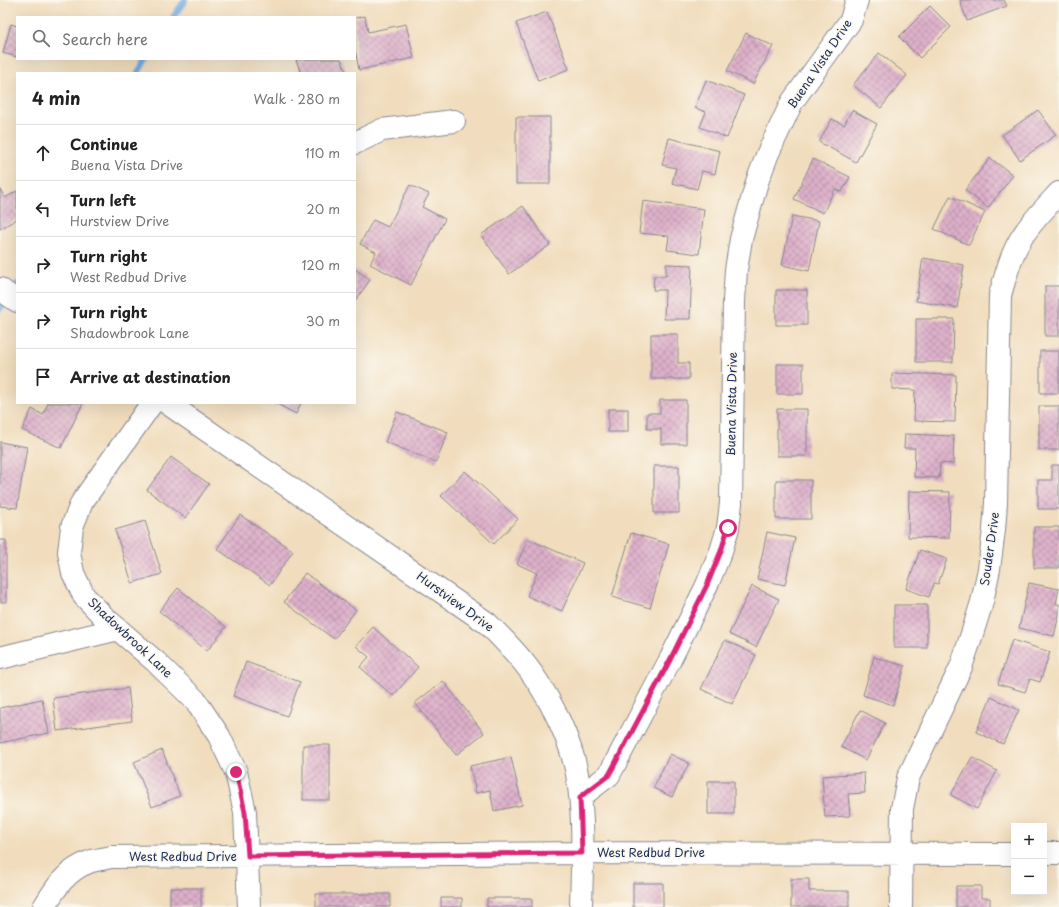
<!DOCTYPE html>
<meta charset="utf-8">
<style>
:root{--surface:#fff;--page:#f6f6f6;--text:#222;--muted:#767676;--line:#e0e0e0}
body{margin:0;font-family:"Playpen Sans",sans-serif;background:var(--page);color:var(--text)}
.controls{position:absolute;right:12px;bottom:12px;display:grid;overflow:hidden;border-radius:0px;box-shadow:0 4px 16px #0002}
.controls button{width:36px;height:36px;display:grid;place-items:center;padding:0;border:0;border-bottom:1px solid var(--line);background:var(--surface);color:var(--text);font:20px sans-serif}
.stop{position:absolute;width:12px;height:12px;margin:-9px;border:3px solid #db2777;border-radius:50%;background:#fff}
.stop.end{background:#db2777;border-color:#fff;box-shadow:0 1px 4px #0008}
.list{margin:0;padding:0;list-style:none}
h2{display:flex;justify-content:space-between;align-items:center;height:52px;margin:0;padding:0 16px;font-size:17px}
h2 small{font-size:13px;font-weight:400;color:var(--muted)}
.list li{display:grid;grid-template-columns:26px 1fr auto;gap:12px;align-items:center;box-sizing:border-box;height:56px;padding:0 16px;border-top:1px solid var(--line)}
.list b{display:block;font-size:15px;white-space:nowrap}
.list p{margin:0;font-size:13px;white-space:nowrap;color:var(--muted)}
.list em{font-size:13px;font-style:normal;color:var(--muted)}
.icon{flex:none;width:22px;height:22px;fill:none;stroke:currentColor;stroke-width:2;stroke-linecap:round;stroke-linejoin:round}
.map{position:relative;flex:none;width:1059px;height:907px;overflow:hidden}
.search{position:absolute;background:var(--surface);box-shadow:0 4px 16px #0002;left:16px;top:16px;width:340px;height:44px;display:flex;align-items:center;gap:10px;box-sizing:border-box;padding:0 14px;border-radius:0px;color:var(--muted);font-size:15px}
.panel{position:absolute;background:var(--surface);box-shadow:0 4px 16px #0002;left:16px;top:72px;width:340px;height:332px;border-radius:0px}
.map>svg:first-child{display:block}
.lines{fill:none;stroke-linecap:round;stroke-linejoin:round}
.stream{stroke:#71ade3;stroke-width:6}
.building{fill:url(#building-cross-hatch)}
.minor-casing{stroke:#86868e;stroke-width:24}
.minor{stroke:#fff;stroke-width:22}
.route{stroke:#db2777;stroke-width:5}
.labels{text-anchor:middle;stroke-width:3;stroke-linejoin:round;paint-order:stroke}
.street-label{font-size:12px;fill:#1b2f5e;stroke:#fbf7ec}
</style>
<div class="map">
<svg width="1059" height="907" viewBox="0 0 1059 907">
<defs>
<pattern id="building-cross-hatch" width="8" height="8" patternUnits="userSpaceOnUse"><rect width="8" height="8" fill="#deb0ca"/><path d="M0 0l8 8M0 8l8-8" fill="none" stroke="#b390a7"/></pattern>
</defs>
<rect width="100%" height="100%" fill="#fbf7ec"/>
<filter id="ink" filterUnits="userSpaceOnUse"><feTurbulence type="fractalNoise" baseFrequency=".025" numOctaves="2"/><feDisplacementMap in="SourceGraphic" scale="8" xChannelSelector="R" yChannelSelector="G"/><feConvolveMatrix kernelMatrix="1 2 1 2 8 2 1 2 1" color-interpolation-filters="sRGB"/></filter>
<filter id="wash" filterUnits="userSpaceOnUse"><feTurbulence type="fractalNoise" baseFrequency=".012" numOctaves="4" result="noise"/><feDisplacementMap in="SourceGraphic" scale="16" xChannelSelector="R" yChannelSelector="G"/><feGaussianBlur stdDeviation="0.9" result="paint"/><feColorMatrix in="noise" values="0 0 0 0 0 0 0 0 0 0 0 0 0 0 0 0 0 1.4 0 .05"/><feComposite in="paint" operator="in"/></filter>
<g filter="url(#wash)">
<rect width="100%" height="100%" fill="#f1ddbd"/>
<g class="lines">
<path class="stream" d="M173 17 185 0
M138 73 146 59
M0 309 17 284"/>
</g>
<g id="blocks">
<path class="building" d="M963 0H1004L1007 6 967 21 960 1Z
M930 6 951 27 920 58 899 37Z
M547 12 569 69 538 81 516 23Z
M365 16 368 32 406 24 414 58 359 70 355 49V18Z
M11 24 17 26V57L3 53Z
M746 33 773 46 753 84 727 71Z
M879 53 907 75 881 108 853 85Z
M298 59H341L347 73H301L296 60Z
M706 80 744 95 727 138 700 127 706 112 695 108Z
M852 110 877 124 856 162 819 142 832 119 844 125Z
M1038 110 1056 135 1020 160 1002 135Z
M516 117H550V184H516Z
M669 138 720 151 715 174 702 171 697 189 672 183 676 168 662 165Z
M990 158 1013 175 988 208 965 190Z
M813 159 850 177 842 192 835 189 823 213 794 199Z
M410 185 429 194 422 207 445 219 411 285 370 264 376 252 360 244 373 220 388 227Z
M0 189 5 198 17 191V219L0 229Z
M950 196 985 212 969 245 934 229Z
M643 201 704 209 699 254 667 250 669 236 639 233Z
M523 206 550 245 509 274 481 235Z
M792 216 819 221 809 271 782 265Z
M923 258 964 265 957 308 916 301Z
M666 264 692 265 690 319H664L665 290H653L654 276H666Z
M355 269 370 280 355 301Z
M1045 286H1059V336H1045Z
M776 290H807V325H776Z
M916 319H954L953 362H916Z
M651 334H678V363H689V379H651Z
M1040 351H1059V393H1040Z
M777 364H803V394H777Z
M892 373 956 375 955 422 914 421 915 390 892 389Z
M660 400H686V444H661V429H647V413H660Z
M48 403H83L61 448 22 430 32 409 43 415Z
M275 403H301L296 414Z
M1039 406H1059V450H1039Z
M608 409H628V432H608Z
M777 409H807V456H777Z
M397 412 448 432 436 462 385 442Z
M905 434 954 436 953 464 940 463 939 478 914 477 915 448H904Z
M0 442 27 447 17 508 0 506Z
M171 457 209 484 185 518 147 490Z
M1052 465H1059V509H1038V480H1052Z
M654 466H679V513H654Z
M465 471 518 519 494 544 441 496Z
M776 480H811V519H776Z
M909 491 950 492 949 538 908 537Z
M240 515 293 551 270 585 217 549Z
M145 521 162 574 132 583 115 530Z
M1034 527H1059V568H1034Z
M767 532 795 538 785 585 757 579Z
M631 533 669 544 650 608 612 597Z
M528 539 583 563 562 611 527 596 537 573 517 564Z
M0 540H6V602H0Z
M920 550 947 559 938 584 934 583 929 597 906 589Z
M305 573 356 610 334 639 284 602Z
M1029 583 1059 589 1056 604H1059V615L1054 636 1019 628Z
M752 586 779 599 756 647 729 634Z
M178 588 226 627 207 651 159 611Z
M894 605H927V648H894Z
M373 627 418 667 393 696 360 667 369 657 356 646Z
M725 640 756 655 732 704 701 689Z
M1012 640 1050 652 1040 682 1030 679 1025 692 998 684Z
M874 657 905 666 893 705 863 695Z
M246 662 300 682 287 716 233 696Z
M443 681 484 733 456 755 415 703Z
M128 688 132 721 57 731 53 698Z
M991 697 1019 710 1003 744 976 732Z
M42 699 49 733 0 743V708Z
M860 710 885 723 866 760 841 747Z
M303 745H330V800H303Z
M162 750 180 796 152 807 134 762Z
M670 754 689 763 672 797 653 788Z
M511 757 522 805 494 811 490 790 476 793 470 766Z
M972 757 997 771 977 809 951 795Z
M864 773 865 793 848 794 850 816 825 817 822 776Z
M708 781H734V814H708Z
M791 879H809V891H849V907H791Z
M633 883H663V907H633Z
M956 886H981V898H990V907H956Z
M170 888H201V907H170Z
M316 894H390V907H316Z
M441 898H462V907H441Z
M487 898H532V907H487Z"/>
</g>
</g>
<g filter="url(#ink)">
<use href="#blocks" fill-opacity="0" stroke="#86868e" stroke-width="1"/>
<g class="lines">
<defs>
<path id="minor" d="M355 143 382 130 454 121
M0 289 17 301
M152 403 82 502 72 527 69 552 73 573 84 596 104 617 156 662 195 700 219 736 236 772 245 812 249 907
M167 403 487 623C503 639 520 656 533 675 552 702 571 741 577 774 585 817 582 863 581 907
M0 658 118 629
M580 797 609 775 670 660 707 585 721 551 728 528 731 503 734 301 736 270 741 239 757 182 768 153 792 102 851 20 857 0
M1044 853H1059
M44 907C56 887 67 870 89 862 96 859 104 859 111 857L582 853 1014 854
M901 907 902 809 908 778 961 667 972 634 982 602 989 569 994 530 996 503 1000 295C1006 275 1011 254 1022 237 1032 221 1046 207 1059 193"/>
</defs>
<use href="#minor" class="minor-casing"/>
<use href="#minor" class="minor"/>
</g>
</g>
<g class="lines" filter="url(#ink)">
<path class="route" d="M236 772 245 812 248 856 582 853 580 797 609 775 670 660 707 585 721 551 728 528"/>
</g>
<g class="labels">
<g class="street-label">
<text transform="translate(820 64) rotate(-56)" y="4">Buena Vista Drive</text>
<text transform="translate(732 404) rotate(-89)" y="4">Buena Vista Drive</text>
<text transform="translate(990 549) rotate(-82)" y="4">Souder Drive</text>
<text transform="translate(455 602) rotate(36)" y="4">Hurstview Drive</text>
<text transform="translate(130 638) rotate(43)" y="4">Shadowbrook Lane</text>
<text x="651" y="857">West Redbud Drive</text>
<text x="183" y="861">West Redbud Drive</text>
</g>
</g>
</svg>
<div class="controls">
<button>+</button>
<button>−</button>
</div>
<div class="stop" style="left:728px;top:528px"></div>
<div class="stop end" style="left:236px;top:772px"></div>
<div class="search"><svg class="icon" aria-label="search" viewBox="0 0 24 24"><circle cx="10" cy="10" r="6"/><path d="M15 15l6 6"/></svg>Search here</div>
<section class="panel">
<h2>4 min<small>Walk · 280 m</small></h2>
<ul class="list">
<li><svg class="icon" aria-label="ahead" viewBox="0 0 24 24"><path d="M12 20V5M6 11l6-6 6 6"/></svg><div><b>Continue</b><p>Buena Vista Drive</p></div><em>110 m</em></li>
<li><svg class="icon" aria-label="left" viewBox="0 0 24 24"><path d="M17 20v-9H6M10 6l-5 5 5 5"/></svg><div><b>Turn left</b><p>Hurstview Drive</p></div><em>20 m</em></li>
<li><svg class="icon" aria-label="right" viewBox="0 0 24 24"><path d="M7 20v-9h11M14 6l5 5-5 5"/></svg><div><b>Turn right</b><p>West Redbud Drive</p></div><em>120 m</em></li>
<li><svg class="icon" aria-label="right" viewBox="0 0 24 24"><path d="M7 20v-9h11M14 6l5 5-5 5"/></svg><div><b>Turn right</b><p>Shadowbrook Lane</p></div><em>30 m</em></li>
<li><svg class="icon" aria-label="arrive" viewBox="0 0 24 24"><path d="M6 21V4h12l-3 4 3 4H6"/></svg><div><b>Arrive at destination</b></div></li>
</ul>
</section>
</div>
